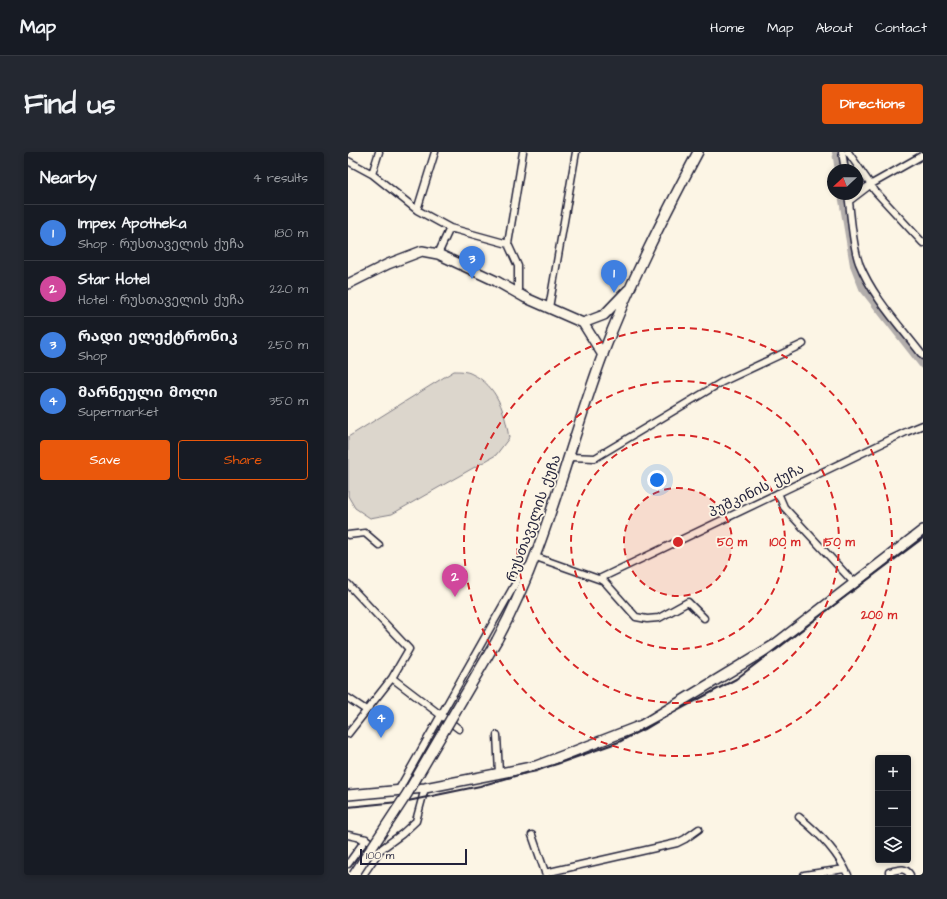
<!DOCTYPE html>
<meta charset="utf-8">
<style>
:root{--surface:#171b24;--page:#242831;--text:#f1f3f6;--muted:#9ea1a6;--line:#363941;--accent:#ea580c}
body{margin:0;font-family:"Architects Daughter","Noto Sans Georgian",sans-serif;background:var(--page);color:var(--text)}
.controls{position:absolute;right:12px;bottom:12px;display:grid;overflow:hidden;border-radius:4px;box-shadow:0 2px 6px #0003}
.controls button{width:36px;height:36px;display:grid;place-items:center;padding:0;border:0;border-bottom:1px solid var(--line);background:var(--surface);color:var(--text);font:20px sans-serif}
.compass{position:absolute;left:479px;top:12px;width:36px;height:36px;border-radius:50%;background:var(--surface);box-shadow:0 2px 6px #0003;rotate:248deg}
.scale{position:absolute;left:12px;bottom:10px;width:107px;box-sizing:border-box;padding-left:4px;border:2px solid #22223b;border-top:0;font-size:11px;line-height:14px;white-space:nowrap;color:#22223b;-webkit-text-stroke:3px #fcf5e5;paint-order:stroke}
.you{position:absolute;left:309px;top:328px;width:14px;height:14px;margin:-10px;border:3px solid #fff;border-radius:50%;background:#1a73e8;box-shadow:0 0 0 6px #1a73e833}
.badge{display:grid;place-items:center;width:26px;height:26px;border-radius:50%;background:var(--accent);color:#fff;font-size:13px;font-weight:700}
.pin{position:absolute;translate:-50% -33px;filter:drop-shadow(0 1px 2px #0008)}
.pin::after{content:'';position:absolute;top:21px;width:14px;height:12px;background:inherit;clip-path:polygon(0 0,100% 0,50% 100%)}
.list{margin:0;padding:0;list-style:none}
h2{display:flex;justify-content:space-between;align-items:center;height:52px;margin:0;padding:0 16px;font-size:17px}
h2 small{font-size:13px;font-weight:400;color:var(--muted)}
.list li{display:grid;grid-template-columns:26px 1fr auto;gap:12px;align-items:center;box-sizing:border-box;height:56px;padding:0 16px;border-top:1px solid var(--line)}
.list b{display:block;font-size:15px;white-space:nowrap}
.list p{margin:0;font-size:13px;white-space:nowrap;color:var(--muted)}
.list em{font-size:13px;font-style:normal;color:var(--muted)}
.actions{display:flex;gap:8px;padding:12px 16px}
.actions a{flex:1;padding:9px 0;border:1px solid var(--accent);border-radius:4px;text-align:center;font-size:14px;color:var(--accent)}
.actions .main{background:var(--accent);color:#fff}
.icon{flex:none;width:22px;height:22px;fill:none;stroke:currentColor;stroke-width:2;stroke-linecap:round;stroke-linejoin:round}
.map{position:relative;flex:none;width:575px;height:723px;overflow:hidden;border-radius:4px}
header{display:flex;align-items:center;gap:24px;box-sizing:border-box;height:56px;padding:0 20px;background:var(--surface);border-bottom:1px solid var(--line)}
header strong{font-size:19px}
nav{display:flex;gap:22px;margin-inline-start:auto;font-size:14px}
.intro{display:flex;align-items:center;justify-content:space-between;box-sizing:border-box;height:96px;padding:0 24px}
h1{margin:0;font-size:28px}
.button{padding:10px 18px;border-radius:4px;background:var(--accent);color:#fff;font-size:14px;font-weight:700}
main{display:flex;gap:24px;padding:0 24px}
aside{flex:1;background:var(--surface);border-radius:4px;box-shadow:0 2px 6px #0003}
.map>svg:first-child{display:block}
.green{fill:#dcd6cc;stroke:#7f7c84}
.lines{fill:none;stroke-linecap:round;stroke-linejoin:round}
.canal{stroke:#b2adab;stroke-width:8}
.street-casing{stroke:#22223b;stroke-width:9}
.secondary-casing{stroke:#22223b;stroke-width:12}
.street{stroke:#fcf5e5;stroke-width:6}
.secondary{stroke:#fcf5e5;stroke-width:9}
.rail{stroke:#22223b;stroke-width:2}
.secondary-bridge-casing{stroke:#22223b;stroke-width:12;stroke-linecap:butt}
.secondary-bridge{stroke:#fcf5e5;stroke-width:9}
.ring{fill:none;stroke:#d62828;stroke-width:2;stroke-dasharray:7 5}
.labels{text-anchor:middle;stroke-width:3.5;stroke-linejoin:round;paint-order:stroke}
.street-label{font-size:14px;fill:#22223b;stroke:#fcf5e5}
.centre{fill:#d62828;stroke:#fcf5e5;stroke-width:2}
.ring-label{font-size:12px;text-anchor:middle;font-weight:bold;fill:#d62828;stroke:#fcf5e5;stroke-width:3.5;stroke-linejoin:round;paint-order:stroke}
</style>
<header>
<strong>Map</strong>
<nav><a>Home</a><a>Map</a><a>About</a><a>Contact</a></nav>
</header>
<div class="intro"><h1>Find us</h1><a class="button">Directions</a></div>
<main>
<aside>
<h2>Nearby<small>4 results</small></h2>
<ul class="list">
<li><span class="badge" style="background:#3f7fe0">1</span><div><b>Impex Apotheka</b><p>Shop · რუსთაველის ქუჩა</p></div><em>180 m</em></li>
<li><span class="badge" style="background:#d1479c">2</span><div><b>Star Hotel</b><p>Hotel · რუსთაველის ქუჩა</p></div><em>220 m</em></li>
<li><span class="badge" style="background:#3f7fe0">3</span><div><b>რადი ელექტრონიკ</b><p>Shop</p></div><em>250 m</em></li>
<li><span class="badge" style="background:#3f7fe0">4</span><div><b>მარნეული მოლი</b><p>Supermarket</p></div><em>350 m</em></li>
</ul>
<div class="actions"><a class="main">Save</a><a>Share</a></div>
</aside>
<div class="map">
<svg width="575" height="723" viewBox="0 0 575 723">
<rect width="100%" height="100%" fill="#fcf5e5"/>
<filter id="ink" filterUnits="userSpaceOnUse"><feTurbulence type="fractalNoise" baseFrequency=".025" numOctaves="2"/><feDisplacementMap in="SourceGraphic" scale="8" xChannelSelector="R" yChannelSelector="G"/><feConvolveMatrix kernelMatrix="1 2 1 2 8 2 1 2 1" color-interpolation-filters="sRGB"/></filter>
<g filter="url(#ink)">
<path class="green" d="M106 219C112 219 119 219 124 222 150 234 157 261 161 286L148 303 44 362 22 366 7 356 0 344V285Z"/>
<g class="lines">
<path class="canal" d="M488 0 491 18
M494 42 506 113 515 136 575 213"/>
<defs>
<path id="street" d="M494 0 497 18
M500 0 527 39 575 91
M0 9 24 22 69 58 102 76 90 102
M24 22 31 0
M500 42C503 62 504 92 511 111 525 146 553 175 575 204
M501 49 522 33 575 3
M69 58 87 0
M102 76 160 92
M170 142V114L160 92 175 0
M201 156 228 0
M222 305 247 306 374 230 455 192
M430 341 436 355 506 431
M0 383 17 381 31 393
M188 405 256 429 288 465 299 467 311 466 340 450 356 466
M251 427 558 280 575 273
M0 432 61 497 44 526 0 582
M44 526 111 577
M0 546 18 558
M149 583 151 621
M50 639 171 425 182 413
M451 665C471 681 489 699 500 723
M0 683 18 687 27 694
M184 683 198 723
M0 712 18 687
M541 720C550 718 557 714 562 723
M197 721 329 691 337 687 351 677
M15 723 32 698 54 682 68 669 77 636
M456 723 497 717"/>
<path id="secondary" d="M0 132 40 112 74 99 90 102 148 129 178 146 235 171 255 203
M235 171 256 163 280 138
M149 488C199 396 219 298 255 202 281 132 315 66 350 0
M0 643 77 636 188 614 294 573 426 493 575 378"/>
</defs>
<use href="#street" class="street-casing"/>
<use href="#secondary" class="secondary-casing"/>
<use href="#street" class="street"/>
<use href="#secondary" class="secondary"/>
<path class="rail" d="M0 655 60 649 132 634 209 612 271 590 388 527 575 386"/>
<defs>
<path id="secondary-bridge" d="M6 723 59 642 149 488"/>
</defs>
<use href="#secondary-bridge" class="secondary-bridge-casing"/>
<use href="#secondary-bridge" class="secondary-bridge"/>
</g>
</g>
<circle cx="330" cy="390" r="54" fill="#d62828" fill-opacity=".12"/>
<g class="ring">
<circle cx="330" cy="390" r="54"/>
<circle cx="330" cy="390" r="107"/>
<circle cx="330" cy="390" r="161"/>
<circle cx="330" cy="390" r="214"/>
</g>
<g class="labels">
<g class="street-label">
<text transform="translate(408 338) rotate(-26)" y="5">პუშკინის ქუჩა</text>
<text transform="translate(185 366) rotate(-70)" y="5">რუსთაველის ქუჩა</text>
</g>
</g>
<circle cx="330" cy="390" r="6" class="centre"/>
<g class="ring-label">
<text x="384" y="394">50 m</text>
<text x="437" y="394">100 m</text>
<text x="491" y="394">150 m</text>
<text x="531" y="467">200 m</text>
</g>
</svg>
<div class="controls">
<button>+</button>
<button>−</button>
<button><svg class="icon" aria-label="layers" viewBox="0 0 24 24"><path d="M12 4l9 5-9 5-9-5zM3 14l9 5 9-5"/></svg></button>
</div>
<svg class="compass" viewBox="-18 -18 36 36"><path d="M0-13l5 13h-10z" fill="#e53935"/><path d="M0 13l5-13h-10z" fill="#9ea1a6"/></svg>
<div class="scale">100 m</div>
<div class="you"></div>
<div class="pin badge" style="left:266px;top:141px;background:#3f7fe0">1</div>
<div class="pin badge" style="left:107px;top:445px;background:#d1479c">2</div>
<div class="pin badge" style="left:124px;top:127px;background:#3f7fe0">3</div>
<div class="pin badge" style="left:33px;top:586px;background:#3f7fe0">4</div>
</div>
</main>
